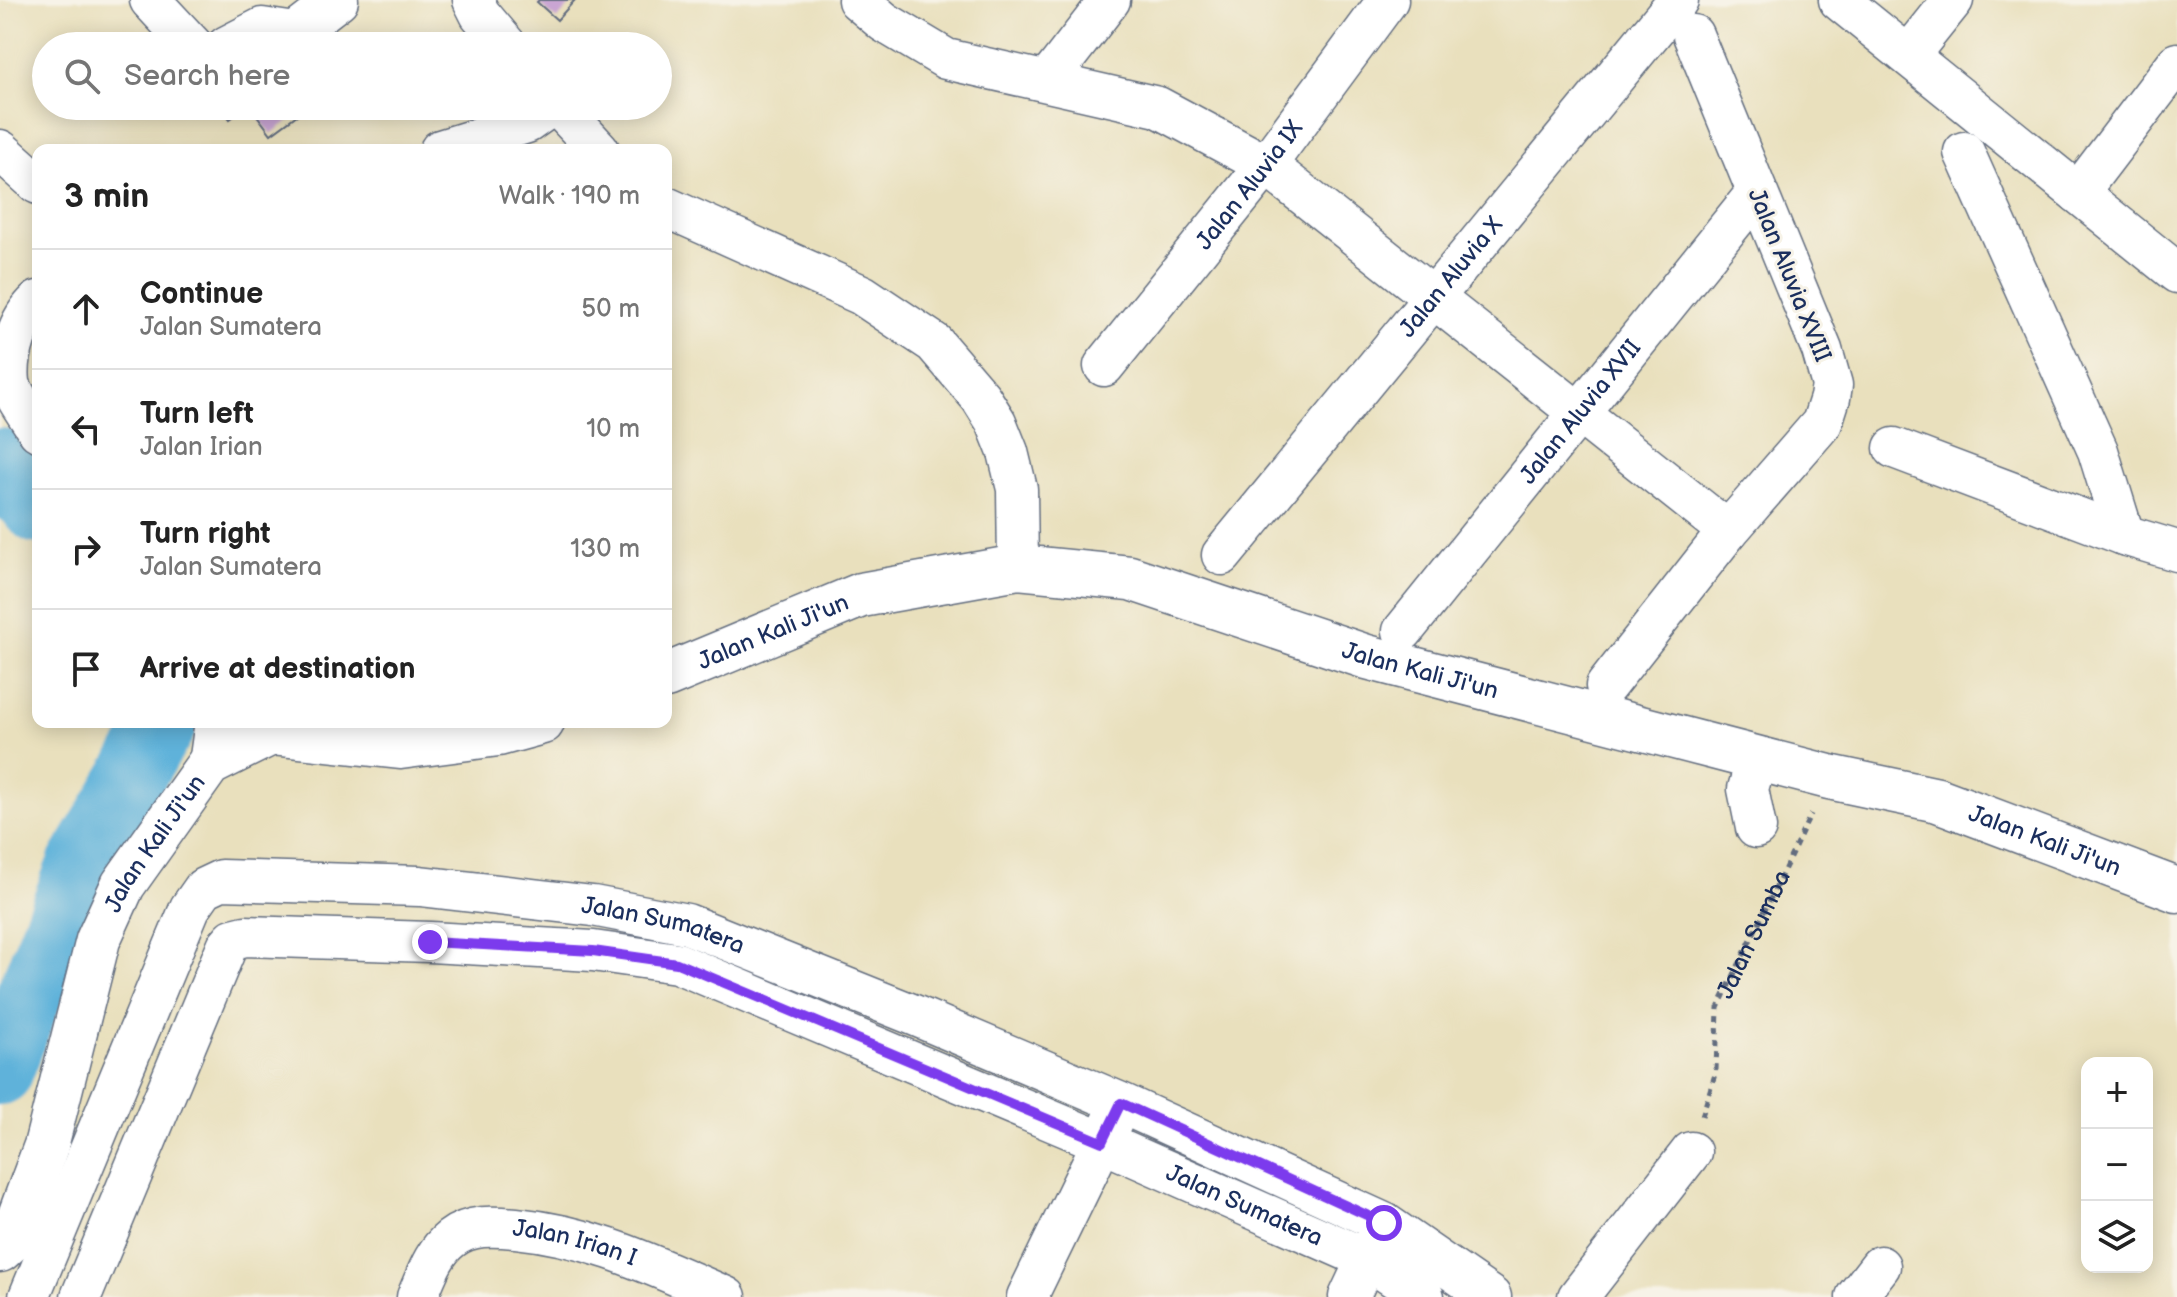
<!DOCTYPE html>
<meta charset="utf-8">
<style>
:root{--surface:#fff;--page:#f6f6f6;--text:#222;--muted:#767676;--line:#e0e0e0}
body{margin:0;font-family:"Balsamiq Sans",sans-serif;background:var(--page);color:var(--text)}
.controls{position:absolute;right:24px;bottom:24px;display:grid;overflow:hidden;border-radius:16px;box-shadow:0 4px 20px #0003}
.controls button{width:72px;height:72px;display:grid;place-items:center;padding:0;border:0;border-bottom:2px solid var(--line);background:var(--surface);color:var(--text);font:40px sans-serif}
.stop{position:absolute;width:24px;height:24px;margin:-18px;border:6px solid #7c3aed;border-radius:50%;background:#fff}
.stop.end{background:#7c3aed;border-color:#fff;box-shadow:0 2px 8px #0008}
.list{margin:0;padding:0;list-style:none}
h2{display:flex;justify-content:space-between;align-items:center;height:104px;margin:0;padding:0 32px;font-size:34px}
h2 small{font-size:26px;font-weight:400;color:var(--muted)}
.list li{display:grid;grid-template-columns:52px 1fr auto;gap:24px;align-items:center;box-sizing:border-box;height:120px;padding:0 32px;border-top:2px solid var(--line)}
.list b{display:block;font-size:30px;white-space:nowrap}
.list p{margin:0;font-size:26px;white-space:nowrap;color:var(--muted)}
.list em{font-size:26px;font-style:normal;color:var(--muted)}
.icon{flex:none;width:44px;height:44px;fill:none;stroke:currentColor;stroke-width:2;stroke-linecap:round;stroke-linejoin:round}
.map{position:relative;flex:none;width:2177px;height:1297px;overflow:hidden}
.search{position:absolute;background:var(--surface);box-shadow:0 4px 20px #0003;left:32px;top:32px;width:640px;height:88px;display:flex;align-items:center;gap:20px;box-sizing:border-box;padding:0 28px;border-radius:44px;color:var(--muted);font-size:30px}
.panel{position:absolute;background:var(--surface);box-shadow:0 4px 20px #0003;left:32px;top:144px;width:640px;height:584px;border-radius:16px}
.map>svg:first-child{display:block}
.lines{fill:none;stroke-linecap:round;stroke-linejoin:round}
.river{stroke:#5eb2da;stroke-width:66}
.building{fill:#c9a5d3}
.minor-casing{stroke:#636d7f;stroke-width:43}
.tertiary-casing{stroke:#636d7f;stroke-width:47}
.path{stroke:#636d7f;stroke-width:5;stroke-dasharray:6 6;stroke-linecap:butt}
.minor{stroke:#fff;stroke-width:40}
.tertiary{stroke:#fff;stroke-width:44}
.route{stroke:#7c3aed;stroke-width:10}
.labels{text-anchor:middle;stroke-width:6;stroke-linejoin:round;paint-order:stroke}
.street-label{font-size:24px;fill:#1b2f5e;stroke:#f7f3e8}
</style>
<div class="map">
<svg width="2177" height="1297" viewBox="0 0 2177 1297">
<rect width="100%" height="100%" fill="#f7f3e8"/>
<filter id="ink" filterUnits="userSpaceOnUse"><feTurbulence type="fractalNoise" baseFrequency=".0125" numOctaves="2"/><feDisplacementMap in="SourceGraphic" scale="16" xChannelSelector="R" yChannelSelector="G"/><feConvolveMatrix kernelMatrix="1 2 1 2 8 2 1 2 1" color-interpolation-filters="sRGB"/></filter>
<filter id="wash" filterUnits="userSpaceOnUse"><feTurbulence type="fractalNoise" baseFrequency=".006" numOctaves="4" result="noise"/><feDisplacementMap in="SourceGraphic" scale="32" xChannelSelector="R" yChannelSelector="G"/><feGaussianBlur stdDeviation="1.8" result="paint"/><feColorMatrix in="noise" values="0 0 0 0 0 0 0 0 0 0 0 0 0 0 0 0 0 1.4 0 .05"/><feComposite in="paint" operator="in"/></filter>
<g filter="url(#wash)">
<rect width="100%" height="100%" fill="#e9e0bd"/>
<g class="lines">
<path class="river" d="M0 461 13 485 38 511
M0 1072 80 865 165 722"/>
</g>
<g id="blocks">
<path class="building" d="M539 0H575L557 20 537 2Z
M481 21 499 46H447Z
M220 106H247L230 119Z
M258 106H309L271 134 253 110Z
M478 106H518L491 125Z"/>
</g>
</g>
<g filter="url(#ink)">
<use href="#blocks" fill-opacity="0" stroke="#636d7f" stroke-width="2"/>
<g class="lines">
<defs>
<g id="minor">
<path d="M150 0 193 46"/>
<path d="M473 0 480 14 507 46"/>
<path d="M858 0 884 22 946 59 1158 107 1266 165 1728 531"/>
<path d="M1839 0 2177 273"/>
<path d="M227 46 262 28 295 33 338 0"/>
<path d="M1909 55 1953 0"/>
<path d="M1048 80 1110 0"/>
<path d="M558 106 599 150"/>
<path d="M0 150 38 184"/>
<path d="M440 150 527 123 551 106"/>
<path d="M1964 152 2098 451 2124 535"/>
<path d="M2078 193 2177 63"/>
<path d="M666 207 862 295 934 343 981 398 996 422 1008 452 1017 489 1018 567"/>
<path d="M38 301C18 319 7 355 10 382 12 394 31 419 38 431"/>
<path id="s2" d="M1104 366 1266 165 1388 0"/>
<path d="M1894 448 2124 535 2177 551"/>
<path id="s3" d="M1222 555 1678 0"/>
<path id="s4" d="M1403 631 1757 192"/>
<path d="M1606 686 1728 531 1822 423 1830 398 1832 385 1822 350 1693 35"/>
<path d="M209 764 215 722"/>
<path d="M1756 828 1748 789 1757 758"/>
<path id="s5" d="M29 1297 190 908 204 888 221 880 420 886 593 906 687 924 914 1015 1121 1103 1384 1223 1491 1297"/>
<path id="s6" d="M81 1297 227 946 233 939 245 936 430 942 593 951 677 963 1102 1142 1367 1259 1424 1297"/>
<path id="s7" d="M417 1297C426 1277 433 1253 451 1239 470 1224 493 1226 516 1228 595 1236 654 1266 726 1297"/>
<path d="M1027 1297 1114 1118"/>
<path d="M1349 1297 1377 1237"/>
<path d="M1578 1297 1691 1152"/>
<path d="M1856 1297 1880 1266"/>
</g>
<g id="tertiary">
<path id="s8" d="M666 676 861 595 1018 567 1130 578 1367 657 1829 777 1938 800 2177 890"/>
<path id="s9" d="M0 1250 11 1240 46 1146 98 940 123 885 209 764 271 733 400 747 498 734 542 722"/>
</g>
</defs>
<use href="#minor" class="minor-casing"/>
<use href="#tertiary" class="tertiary-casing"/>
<path class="path" id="s1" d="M1702 1116 1716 1071 1718 1008 1811 814"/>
<use href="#minor" class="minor"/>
<use href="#tertiary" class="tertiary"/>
</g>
</g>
<g class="lines" filter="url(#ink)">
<path class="route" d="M430 942 593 951 677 963 1102 1142 1121 1103 1384 1223"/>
</g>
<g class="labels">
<g class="street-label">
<text dy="8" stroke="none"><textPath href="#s2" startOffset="232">Jalan Aluvia IX</textPath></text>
<text transform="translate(1790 275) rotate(68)" y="8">Jalan Aluvia XVIII</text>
<text dy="8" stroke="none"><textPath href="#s3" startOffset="360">Jalan Aluvia X</textPath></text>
<text dy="8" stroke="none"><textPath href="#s4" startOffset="282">Jalan Aluvia XVII</textPath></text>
<text dy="8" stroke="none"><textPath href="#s8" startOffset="116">Jalan Kali Ji'un</textPath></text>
<text dy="8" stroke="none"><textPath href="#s8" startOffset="788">Jalan Kali Ji'un</textPath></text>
<text dy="8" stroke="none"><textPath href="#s8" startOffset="1436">Jalan Kali Ji'un</textPath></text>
<text dy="8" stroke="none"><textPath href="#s9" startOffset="440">Jalan Kali Ji'un</textPath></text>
<text dy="8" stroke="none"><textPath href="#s5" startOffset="910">Jalan Sumatera</textPath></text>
<text dy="8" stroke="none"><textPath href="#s1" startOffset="192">Jalan Sumba</textPath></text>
<text dy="8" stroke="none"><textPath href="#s6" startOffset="1452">Jalan Sumatera</textPath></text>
<text dy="8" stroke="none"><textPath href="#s7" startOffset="196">Jalan Irian I</textPath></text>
</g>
</g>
</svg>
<div class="controls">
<button>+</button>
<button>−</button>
<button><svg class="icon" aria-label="layers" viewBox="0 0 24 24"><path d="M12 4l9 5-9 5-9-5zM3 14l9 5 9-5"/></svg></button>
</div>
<div class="stop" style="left:1384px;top:1223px"></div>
<div class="stop end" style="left:430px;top:942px"></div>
<div class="search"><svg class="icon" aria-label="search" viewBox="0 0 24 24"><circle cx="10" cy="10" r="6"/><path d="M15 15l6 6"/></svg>Search here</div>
<section class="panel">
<h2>3 min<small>Walk · 190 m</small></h2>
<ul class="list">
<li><svg class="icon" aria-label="ahead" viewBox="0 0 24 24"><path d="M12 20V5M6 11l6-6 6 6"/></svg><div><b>Continue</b><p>Jalan Sumatera</p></div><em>50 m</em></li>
<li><svg class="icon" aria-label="left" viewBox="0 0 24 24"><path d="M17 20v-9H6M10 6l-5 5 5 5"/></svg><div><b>Turn left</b><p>Jalan Irian</p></div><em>10 m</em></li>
<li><svg class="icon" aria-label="right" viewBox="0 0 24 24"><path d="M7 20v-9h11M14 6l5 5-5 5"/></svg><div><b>Turn right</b><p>Jalan Sumatera</p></div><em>130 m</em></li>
<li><svg class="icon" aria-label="arrive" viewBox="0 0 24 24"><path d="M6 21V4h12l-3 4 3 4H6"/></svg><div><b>Arrive at destination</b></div></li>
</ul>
</section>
</div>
